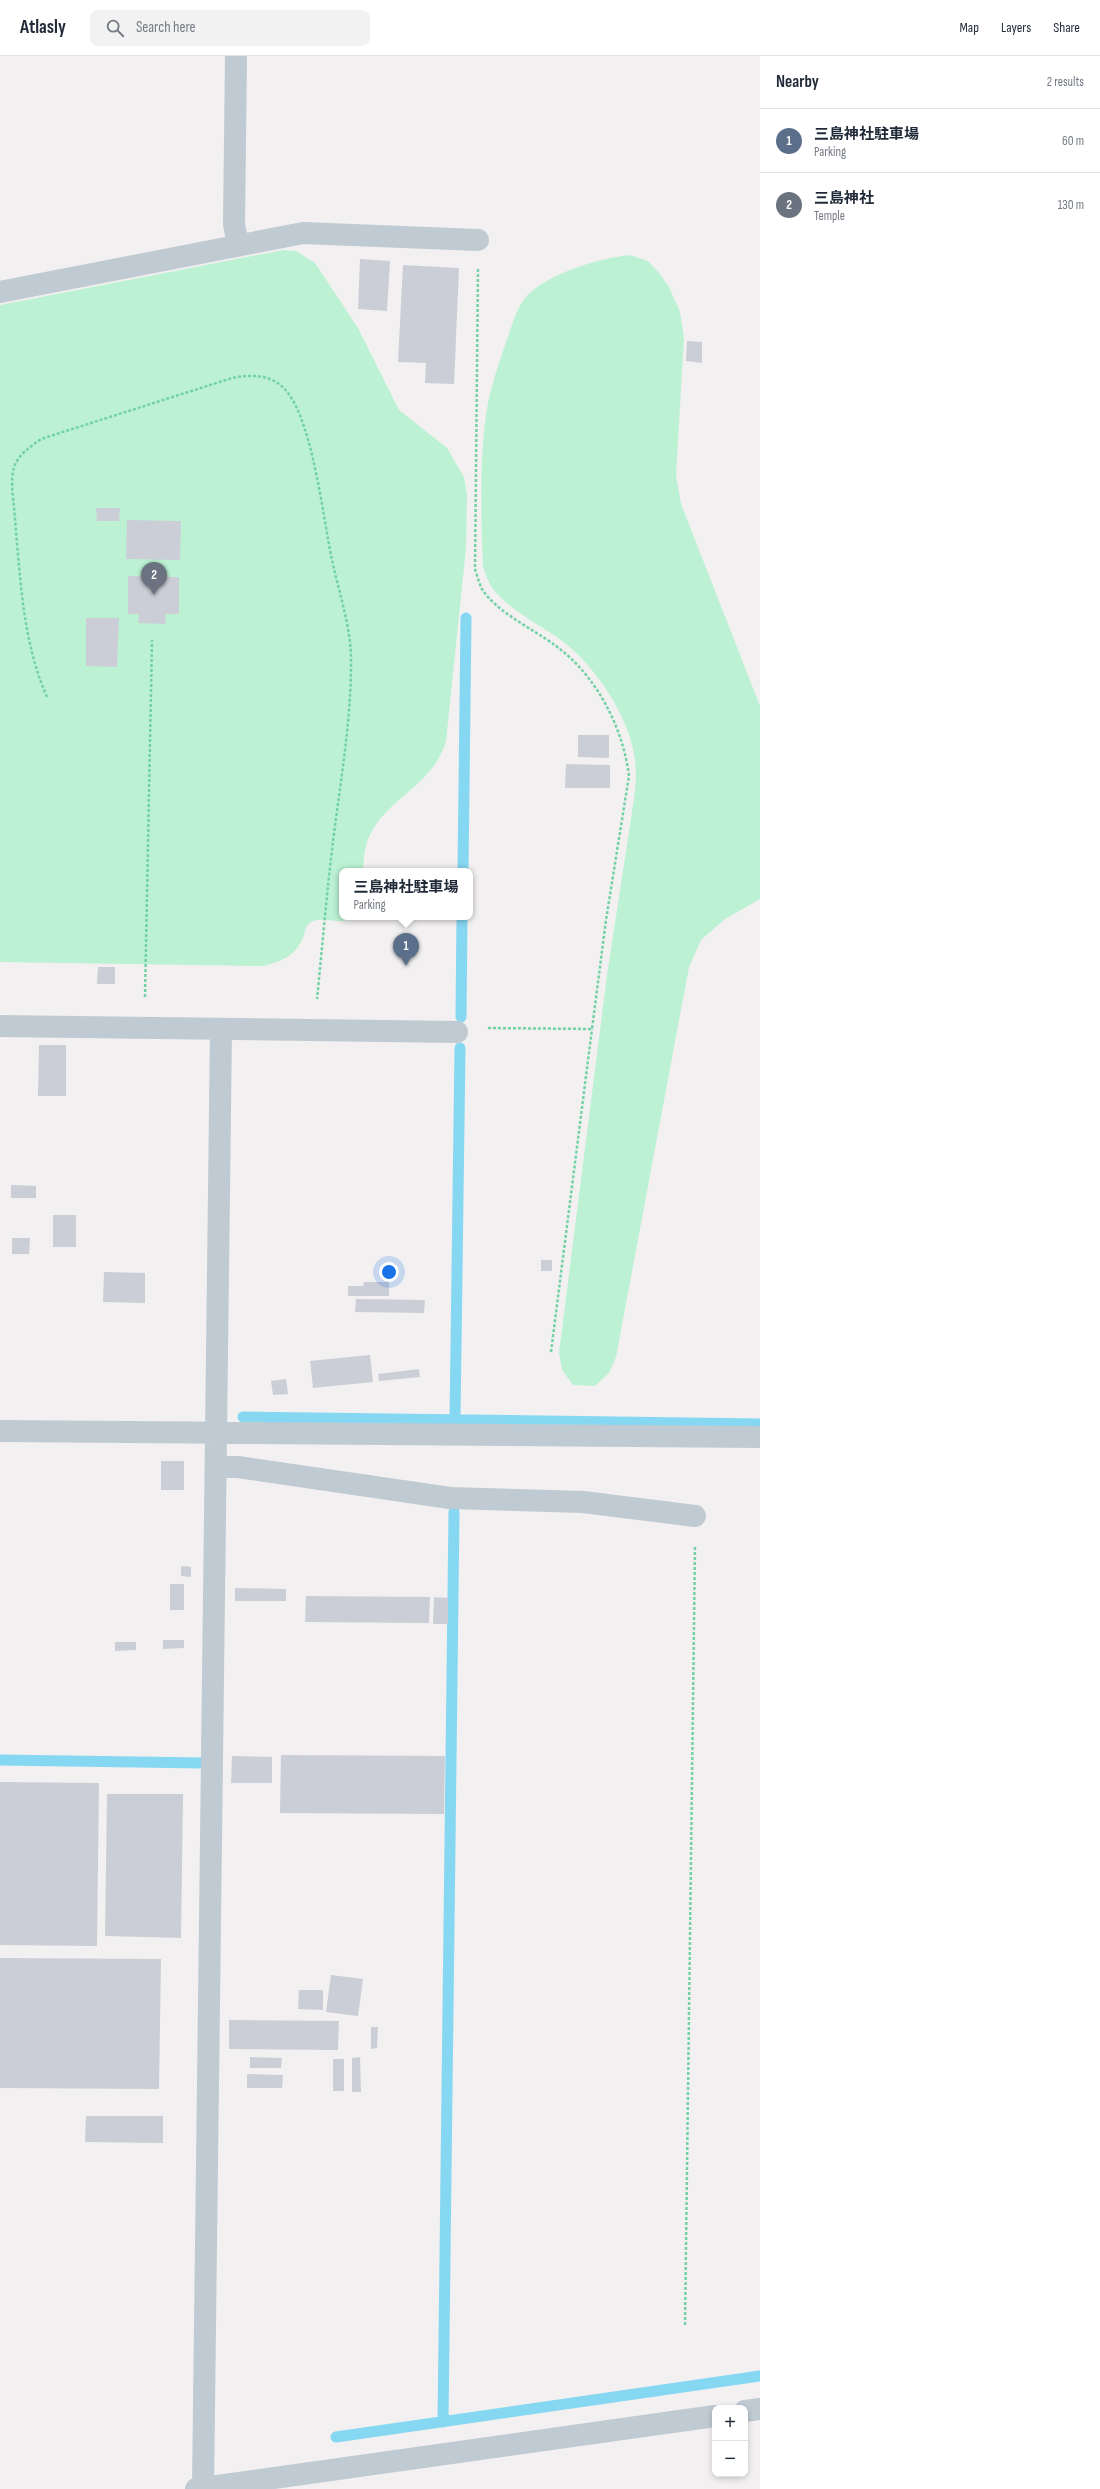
<!DOCTYPE html>
<meta charset="utf-8">
<style>
:root{--surface:#fff;--page:#f2f2f3;--text:#1f2937;--muted:#747a83;--line:#e0e1e3;--accent:#2563eb}
body{margin:0;font-family:"Sofia Sans Condensed","Noto Sans JP",sans-serif;background:var(--page);color:var(--text)}
.controls{position:absolute;right:12px;bottom:12px;display:grid;overflow:hidden;border-radius:8px;box-shadow:0 2px 6px #0003}
.controls button{width:36px;height:36px;display:grid;place-items:center;padding:0;border:0;border-bottom:1px solid var(--line);background:var(--surface);color:var(--text);font:20px sans-serif}
.you{position:absolute;left:389px;top:1216px;width:14px;height:14px;margin:-10px;border:3px solid #fff;border-radius:50%;background:#1a73e8;box-shadow:0 0 0 6px #1a73e833}
.badge{display:grid;place-items:center;width:26px;height:26px;border-radius:50%;background:var(--accent);color:#fff;font-size:13px;font-weight:700}
.pin{position:absolute;translate:-50% -33px;filter:drop-shadow(0 1px 2px #0008)}
.pin::after{content:'';position:absolute;top:21px;width:14px;height:12px;background:inherit;clip-path:polygon(0 0,100% 0,50% 100%)}
.popup{position:absolute;left:339px;top:812px;width:134px;height:52px;box-sizing:border-box;display:grid;place-content:center;border-radius:8px;background:var(--surface);filter:drop-shadow(0 1px 3px #0005);font-size:13px;white-space:nowrap;color:var(--muted)}
.popup b{font-size:15px;color:var(--text)}
.popup::after{content:'';position:absolute;left:50%;top:100%;margin-left:-8px;border:8px solid transparent;border-top-color:var(--surface)}
.list{margin:0;padding:0;list-style:none}
h2{display:flex;justify-content:space-between;align-items:center;height:52px;margin:0;padding:0 16px;font-size:17px}
h2 small{font-size:13px;font-weight:400;color:var(--muted)}
.list li{display:grid;grid-template-columns:26px 1fr auto;gap:12px;align-items:center;box-sizing:border-box;height:64px;padding:0 16px;border-top:1px solid var(--line)}
.list b{display:block;font-size:15px;white-space:nowrap}
.list p{margin:0;font-size:13px;white-space:nowrap;color:var(--muted)}
.list em{font-size:13px;font-style:normal;color:var(--muted)}
.icon{flex:none;width:22px;height:22px;fill:none;stroke:currentColor;stroke-width:2;stroke-linecap:round;stroke-linejoin:round}
.map{position:relative;flex:none;width:760px;height:2433px;overflow:hidden}
header{display:flex;align-items:center;gap:24px;box-sizing:border-box;height:56px;padding:0 20px;background:var(--surface);border-bottom:1px solid var(--line)}
header strong{font-size:19px}
nav{display:flex;gap:22px;margin-inline-start:auto;font-size:14px}
.search{width:280px;height:36px;background:var(--page);display:flex;align-items:center;gap:10px;box-sizing:border-box;padding:0 14px;border-radius:8px;color:var(--muted);font-size:15px}
main{display:flex}
aside{flex:1;background:var(--surface)}
.map>svg:first-child{display:block}
.green{fill:#bcf2d3}
.lines{fill:none;stroke-linecap:round;stroke-linejoin:round}
.stream{stroke:#86d7f2;stroke-width:11}
.building{fill:#cbced6}
.path{stroke:#72d2a6;stroke-width:2.5;stroke-dasharray:3 2;stroke-linecap:butt}
.minor{stroke:#c0cad2;stroke-width:22}
</style>
<header>
<strong>Atlasly</strong>
<div class="search"><svg class="icon" aria-label="search" viewBox="0 0 24 24"><circle cx="10" cy="10" r="6"/><path d="M15 15l6 6"/></svg>Search here</div>
<nav><a>Map</a><a>Layers</a><a>Share</a></nav>
</header>
<main>
<div class="map">
<svg width="760" height="2433" viewBox="0 0 760 2433">
<rect width="100%" height="100%" fill="#f2f0f0"/>
<path class="green" d="M283 194 296 195 315 207 358 272 399 354 447 392 464 421 467 439 466 492 446 685C433 730 388 741 370 779 364 790 364 803 363 815H342V861H354C340 871 325 859 311 866 305 869 305 877 303 882 295 900 282 905 264 910L0 906V249Z
M630 199 648 205 659 217 669 231 680 256 684 282 676 419 681 448 760 650V843L725 863 701 884 689 911 616 1301 609 1317 595 1330 573 1329 562 1314 559 1297 607 919 634 743C636 728 637 713 634 698 628 659 593 607 561 584 540 569 502 550 490 528 487 523 485 517 483 511 481 463 479 394 488 347 493 324 501 300 509 278 514 263 519 245 532 235 555 216 600 202 630 199Z"/>
<g class="lines">
<path class="stream" d="M463 815 466 562
M461 961 462 861
M243 1361 760 1368
M455 1364 460 992
M0 1704 204 1707
M443 2366 454 1456
M336 2381 760 2320"/>
</g>
<path class="building" d="M360 203 390 205 387 255 358 253Z
M403 209 459 212 454 328 425 327 426 307 398 306Z
M687 285 702 286V307L686 305Z
M96 452H120L119 465H97Z
M127 464 181 465 180 504 126 503Z
M128 520 179 521V558H165L166 568 138 567 139 558H128Z
M86 562H119L117 611 86 610Z
M578 679H609V702L578 701Z
M566 708 610 709V732H565Z
M98 911H115V928H97Z
M39 989H66V1040H38Z
M11 1129 36 1130V1142H11Z
M53 1159H76V1191H53Z
M12 1182H30L29 1198H12Z
M541 1204H552V1215H541Z
M104 1216 145 1217V1247L103 1246Z
M364 1226H389V1240H348V1230H363Z
M356 1243 425 1244 424 1257 355 1256Z
M370 1299 373 1326 313 1332 310 1305Z
M419 1313 420 1321 379 1325 378 1318Z
M286 1323 288 1338 273 1339 271 1325Z
M161 1405H184V1434H161Z
M181 1510 191 1511V1521L181 1520Z
M170 1528H184V1554H170Z
M235 1532 286 1533V1545H235Z
M306 1540 430 1541 429 1567 305 1566Z
M434 1541 448 1542V1568H433Z
M163 1584H184V1592L163 1593Z
M115 1586H136V1594L115 1595Z
M281 1699 445 1700 444 1758 280 1757Z
M232 1700 272 1701V1727H231Z
M0 1726 99 1727 97 1890 0 1889Z
M107 1738H183L181 1882 105 1880Z
M0 1902 161 1903 159 2033 0 2032Z
M331 1919 363 1923 358 1960 326 1956Z
M299 1934H323V1954L298 1953Z
M229 1964 339 1965 338 1994 229 1993Z
M371 1971H378L377 1992 371 1993Z
M250 2001 282 2002 281 2012H250Z
M360 2001 361 2036H352V2002Z
M333 2003H344V2035H333Z
M247 2018 283 2019 282 2032H247Z
M86 2060H163V2087L85 2086Z"/>
<g class="lines">
<path class="path" d="M478 213 475 513C477 519 479 527 482 533 496 556 535 574 556 590 597 620 623 672 629 720L606 864 592 973 487 972
M47 641C20 580 20 508 13 442 10 409 14 402 41 383L232 322C252 318 274 318 288 337 313 370 323 461 332 504 339 537 352 574 351 608 351 670 339 733 332 794 326 844 322 894 317 943
M145 941 152 584
M551 1296 592 973
M685 2269 695 1490"/>
<path class="minor" d="M236 0 234 168 238 189
M0 236 303 177 478 184
M0 970 457 976
M0 1375 760 1381
M216 1411H238L450 1442 583 1446 695 1460
M745 2355 760 2353
M203 2432 221 973
M196 2433 715 2360"/>
</g>
</svg>
<div class="controls">
<button>+</button>
<button>−</button>
</div>
<div class="you"></div>
<div class="pin badge" style="left:406px;top:910px;background:#5c6f8a">1</div>
<div class="popup"><b>三島神社駐車場</b>Parking</div>
<div class="pin badge" style="left:154px;top:539px;background:#6b7280">2</div>
</div>
<aside>
<h2>Nearby<small>2 results</small></h2>
<ul class="list">
<li><span class="badge" style="background:#5c6f8a">1</span><div><b>三島神社駐車場</b><p>Parking</p></div><em>60 m</em></li>
<li><span class="badge" style="background:#6b7280">2</span><div><b>三島神社</b><p>Temple</p></div><em>130 m</em></li>
</ul>
</aside>
</main>
